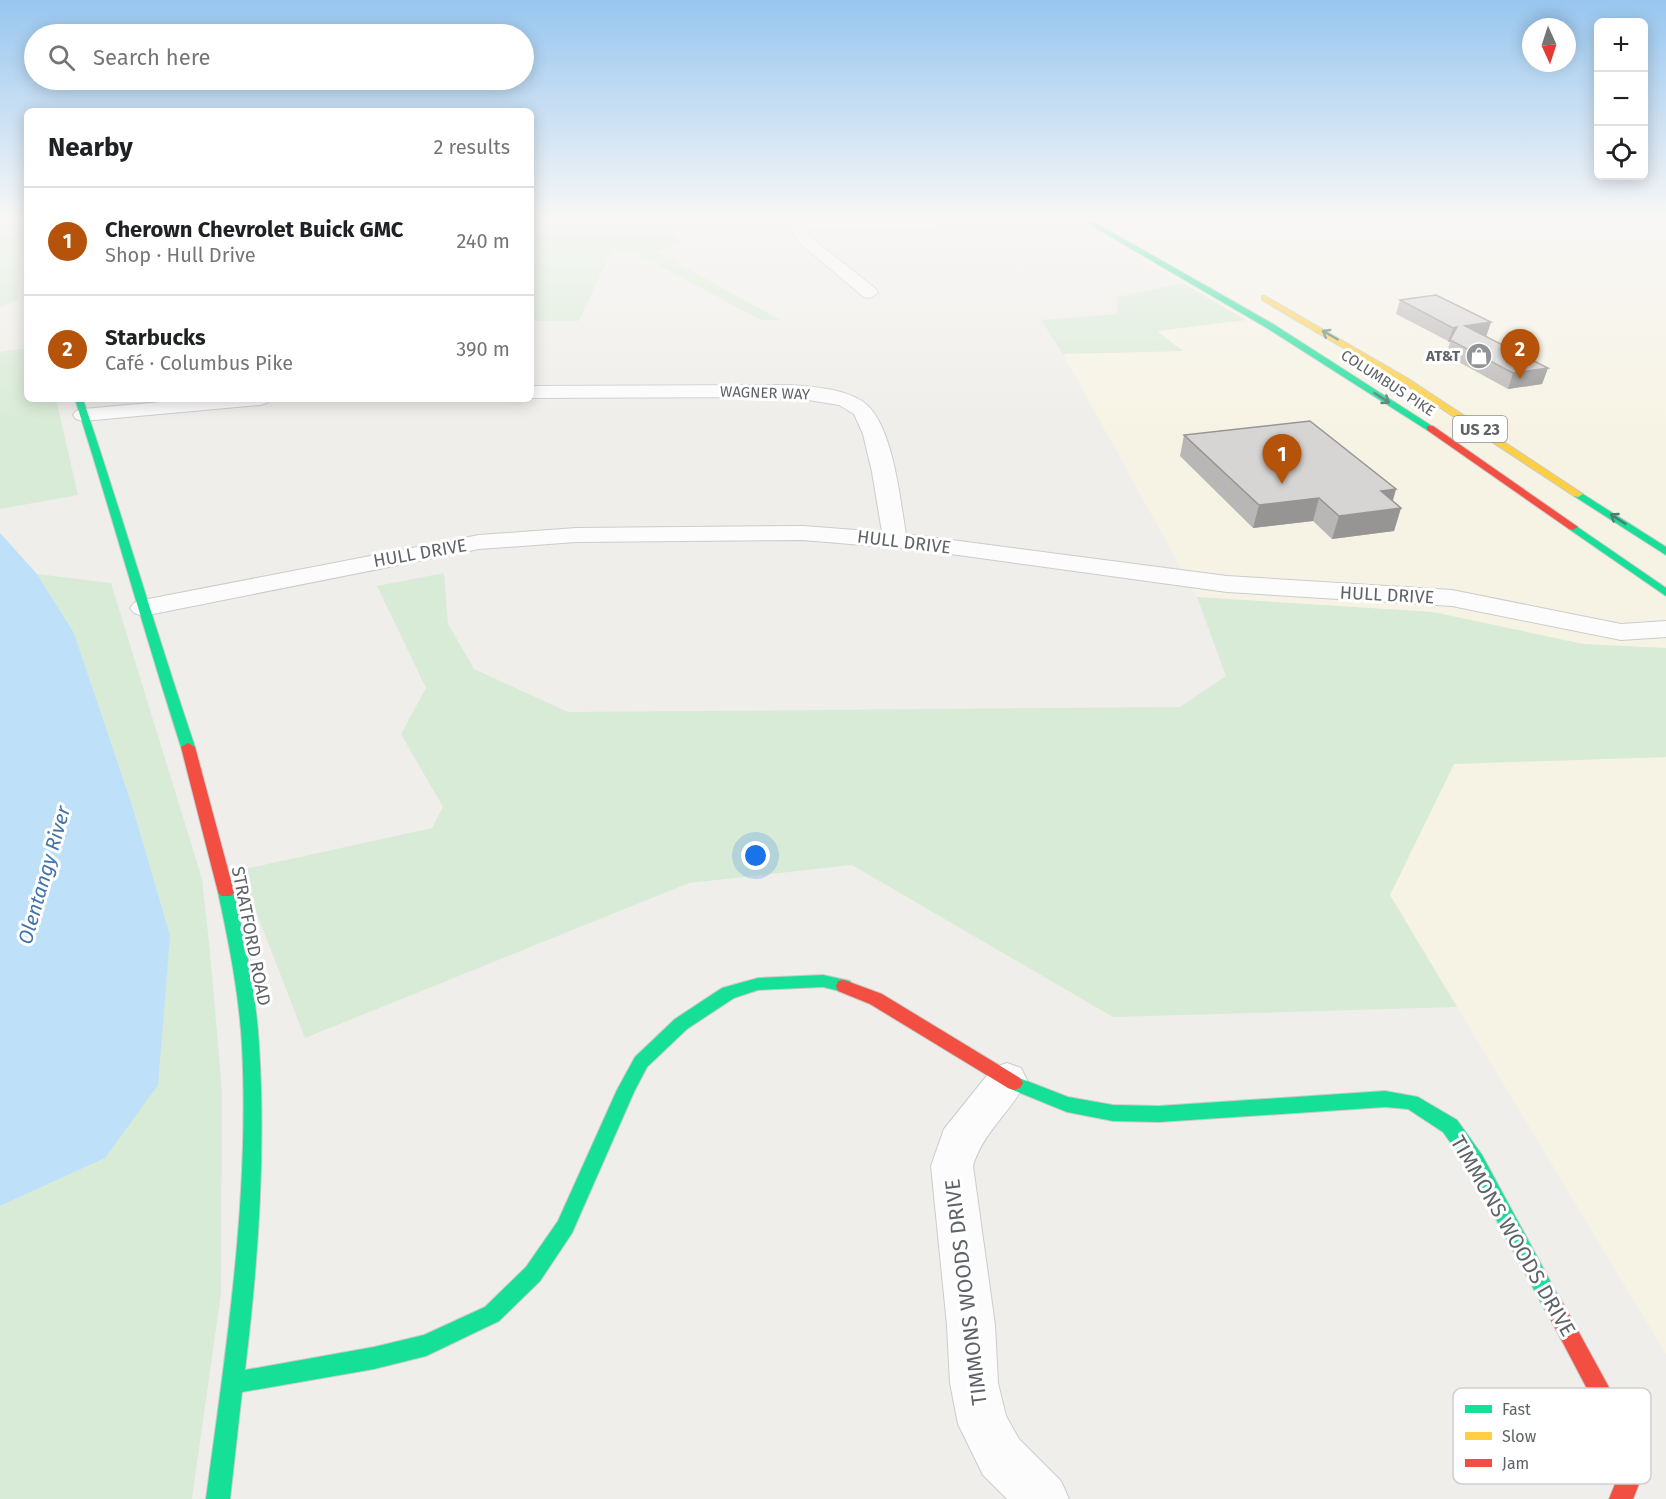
<!DOCTYPE html>
<meta charset="utf-8">
<style>
:root{--surface:#fff;--page:#f6f6f6;--text:#202124;--muted:#757577;--line:#e0e0e0;--accent:#b45309}
body{margin:0;font-family:"Fira Sans",sans-serif;background:var(--page);color:var(--text)}
.controls{position:absolute;right:18px;top:18px;display:grid;overflow:hidden;border-radius:9px;box-shadow:0 3px 15px #0003}
.controls button{width:54px;height:54px;display:grid;place-items:center;padding:0;border:0;border-bottom:2px solid var(--line);background:var(--surface);color:var(--text);font:30px sans-serif}
.compass{position:absolute;left:1522px;top:18px;width:54px;height:54px;border-radius:50%;background:var(--surface);box-shadow:0 3px 15px #0003;rotate:177deg}
.you{position:absolute;left:756px;top:856px;width:21px;height:21px;margin:-15px;border:4px solid #fff;border-radius:50%;background:#1a73e8;box-shadow:0 0 0 9px #1a73e833}
.badge{display:grid;place-items:center;width:39px;height:39px;border-radius:50%;background:var(--accent);color:#fff;font-size:20px;font-weight:700}
.pin{position:absolute;translate:-50% -50px;filter:drop-shadow(0 2px 3px #0008)}
.pin::after{content:'';position:absolute;top:32px;width:21px;height:18px;background:inherit;clip-path:polygon(0 0,100% 0,50% 100%)}
.list{margin:0;padding:0;list-style:none}
h2{display:flex;justify-content:space-between;align-items:center;height:78px;margin:0;padding:0 24px;font-size:26px}
h2 small{font-size:20px;font-weight:400;color:var(--muted)}
.list li{display:grid;grid-template-columns:39px 1fr auto;gap:18px;align-items:center;box-sizing:border-box;height:108px;padding:0 24px;border-top:2px solid var(--line)}
.list b{display:block;font-size:22px;white-space:nowrap}
.list p{margin:0;font-size:20px;white-space:nowrap;color:var(--muted)}
.list em{font-size:20px;font-style:normal;color:var(--muted)}
.icon{flex:none;width:33px;height:33px;fill:none;stroke:currentColor;stroke-width:2;stroke-linecap:round;stroke-linejoin:round}
.map{position:relative;flex:none;width:1666px;height:1499px;overflow:hidden}
.search{position:absolute;background:var(--surface);box-shadow:0 3px 15px #0003;left:24px;top:24px;width:510px;height:66px;display:flex;align-items:center;gap:15px;box-sizing:border-box;padding:0 21px;border-radius:33px;color:var(--muted);font-size:22px}
.panel{position:absolute;background:var(--surface);box-shadow:0 3px 15px #0003;left:24px;top:108px;width:510px;height:294px;border-radius:9px}
.map>svg:first-child{display:block}
.commercial{fill:#f7f3e4}
.green{fill:#d8ebd6}
.water{fill:#bfe0f9}
.lines{fill:none;stroke-linecap:round;stroke-linejoin:round}
.street-casing{stroke:#cbcccc;stroke-width:2}
.fast-casing{stroke:#cacacb;stroke-width:2}
.slow-casing{stroke:#cacacb;stroke-width:2}
.jam-casing{stroke:#cacacb;stroke-width:2}
.street{fill:#fdfcfc;fill-rule:evenodd}
.fast{fill:#16e098;fill-rule:evenodd}
.slow{fill:#ffcf43;fill-rule:evenodd}
.jam{fill:#f24e42;fill-rule:evenodd}
.wall{fill:#b8b7b5}
.shaded-wall{fill:#969594}
.building{fill:#d6d5d3;stroke:#969594;stroke-width:1.5}
.oneway{stroke:#507c72}
.labels{text-anchor:middle;stroke-width:6;stroke-linejoin:round;paint-order:stroke}
.far-poi-label{font-size:15px;font-weight:bold;fill:#5f6368;stroke:#fff;text-anchor:end}
.far-street-label{font-size:15px;fill:#5f6368;stroke:#fff}
.shield{fill:#fff;stroke:#8f9295;stroke-width:1.5}
.shield-label{font-size:16px;font-weight:bold;fill:#5f6368}
.street-label{font-size:18px;fill:#5f6368;stroke:#fff}
.water-label{font-size:20px;font-style:italic;fill:#4174aa;stroke:#fff}
.near-street-label{font-size:21px;fill:#5f6368;stroke:#fff}
.key{fill:#fff;stroke:#cfd0d2;stroke-width:1.5}
.key-label{font-size:16px;fill:#5f6368}
</style>
<div class="map">
<svg width="1666" height="1499" viewBox="0 0 1666 1499">
<rect width="100%" height="100%" fill="#efeeea"/>
<path class="commercial" d="M1067 217H1666V648L1583 644 1433 612 1197 597 1063 354 1182 351 1156 331 1245 319Z
M1666 757V1354L1390 895 1454 764Z"/>
<path class="green" d="M0 217H16L22 230 18 300 0 307Z
M531 224 665 225 680 243 656 251 780 320H761L637 254 612 250 579 321H531Z
M1183 283 1246 320 1157 331 1183 351 1063 354 1041 320 1117 314V297Z
M27 348V399H56L78 495 0 509V352Z
M444 573 448 624 474 669 568 712 1180 707 1226 676 1197 597 1433 612 1583 644 1666 648V757L1454 764 1390 895 1457 1007 1113 1017 852 865 689 883 305 1038 240 870 432 828 443 807 401 734 426 688 377 586Z
M37 574 111 583 202 879 210 952 222 1091 221 1293 192 1499H0V1206L105 1158 170 935 131 802 74 633Z"/>
<path class="water" d="M0 533 37 574 74 633 131 802 170 935 158 1085 105 1158 0 1206Z"/>
<g class="lines">
<defs>
<path id="street" d="M787 217H801L803 222C899 221 994 217 1090 217L1094 221 1087 225 985 223 914 229 806 230 809 236 876 289 878 293 870 298 864 297 797 241Z
M790 385C813 387 841 388 862 401 893 421 900 500 906 534L1227 576 1452 590 1621 624 1666 621V637L1621 640 1452 606 1227 592 922 550 803 540 576 542 479 549 143 616 134 613 130 608 134 603 143 600 479 535 576 528 803 526 882 532 872 472 863 434 854 414 839 405 790 397 531 398V386Z
M194 399H270L267 403 260 405 83 421 76 419 73 415 76 411 83 409Z
M1007 1063 1021 1068 1027 1080C1012 1111 982 1133 973 1166L995 1325 998 1383 1006 1416 1019 1439 1061 1481 1069 1499H1007L983 1475 958 1424 950 1383 947 1325 931 1166 944 1129 993 1068Z"/>
<path id="fast" d="M1077 217H1085L1273 324 1435 428 1427 430 1267 328Z
M75 399H83C122 515 156 632 195 747L193 750 188 751 181 747C144 632 112 515 75 399Z
M1578 491 1666 547V555L1574 496V492Z
M1573 524 1666 588V596L1569 529 1568 527Z
M226 886 231 888 234 892C245 943 256 993 259 1045 266 1154 258 1262 245 1370L374 1347 424 1335 485 1307 526 1267 558 1221 617 1090 635 1057 675 1019 722 988 758 978 823 975 850 981 852 986 850 991 844 992 823 987 758 990 734 998 687 1029 647 1067 634 1092 572 1233 540 1281 499 1321 426 1356 374 1369 242 1392 230 1499H206C226 1349 250 1197 242 1045 239 993 229 943 218 892L221 888Z
M1014 1076 1068 1097 1113 1105 1159 1106 1385 1091 1418 1097 1457 1120 1482 1155 1562 1303 1559 1310 1552 1313 1545 1310 1468 1167 1443 1132 1408 1109 1385 1107 1159 1122 1113 1121 1067 1112 1008 1088 1005 1083 1008 1078Z"/>
<path id="slow" d="M1265 296 1407 378 1583 494 1578 497 1574 496 1401 382 1262 300V296Z"/>
<path id="jam" d="M1427 426H1433L1578 527 1573 530 1569 529 1427 430Z
M188 743 195 747 234 892 231 896H221L218 892 181 747Z
M844 980 882 994 1020 1078 1023 1083 1020 1088 1014 1090 1008 1088 870 1004 838 991 836 986 838 981Z
M1552 1293 1559 1296 1635 1435 1643 1474 1633 1499H1609L1619 1474 1613 1438 1542 1303 1545 1296Z"/>
</defs>
<use href="#street" class="street-casing"/>
<use href="#fast" class="fast-casing"/>
<use href="#slow" class="slow-casing"/>
<use href="#jam" class="jam-casing"/>
<use href="#street" class="street"/>
<use href="#fast" class="fast"/>
<use href="#slow" class="slow"/>
<use href="#jam" class="jam"/>
</g>
<path class="wall" d="M1400 300 1491 322 1486 336 1548 368 1542 384 1508 389 1446 355 1450 342 1396 314Z
M1184 435 1396 489 1393 501 1401 508 1394 531 1332 539 1313 521 1253 528 1180 456Z"/>
<path class="shaded-wall" d="M1491 322 1486 337 1465 326Z
M1457 327 1450 342H1448L1453 328Z
M1548 368 1542 384 1508 389 1513 373Z
M1396 489 1390 509 1401 508 1394 531 1332 539 1339 516 1381 491Z
M1319 498 1313 521 1253 528 1259 505Z"/>
<path class="building" d="M1436 295 1491 322 1465 326 1548 368 1513 373 1450 340 1457 327 1453 328 1400 300Z
M1310 421 1396 489 1381 491 1401 508 1339 516 1319 498 1259 505 1184 435Z"/>
<defs><path id="oneway-shaft" d="M-6 0H5M1.5-3L5.5 0L1.5 3" fill="none" stroke-width="1.6" stroke-linecap="round" stroke-linejoin="round" transform="scale(1.5)"/></defs>
<g class="oneway">
<use href="#oneway-shaft" transform="translate(1330 335) rotate(-150)"/>
<use href="#oneway-shaft" transform="translate(1382 398) rotate(33)"/>
<use href="#oneway-shaft" transform="translate(1618 519) rotate(-147)"/>
</g>
<linearGradient id="sky" x2="0" y2="1"><stop stop-color="#97c6ef"/><stop offset="0.51" stop-color="#f8f7f6"/><stop offset="1" stop-color="#f8f7f6" stop-opacity="0"/></linearGradient>
<rect width="1666" height="427" fill="url(#sky)"/>
<defs>
<symbol id="shop-disc" viewBox="-11 -11 22 22"><circle r="9.5" fill="#919496" stroke="#fff"/><path d="M-5-2.5h2.3a2.7 3.5 0 0 1 5.4 0H5L5.5 6h-11ZM-1.5-2.5h3a1.5 2.3 0 0 0-3 0Z" fill="#fff"/></symbol>
</defs>
<g fill-rule="evenodd">
<use href="#shop-disc" x="1464" y="341" width="30" height="30"/>
</g>
<g class="labels">
<g class="far-poi-label">
<text x="1460" y="361">AT&amp;T</text>
</g>
<g class="far-street-label">
<text transform="translate(1388 383) rotate(33)" y="5">COLUMBUS PIKE</text>
<text transform="translate(765 393) rotate(2)" y="5">WAGNER WAY</text>
</g>
<rect class="shield" x="1453" y="416" width="54" height="26" rx="4.5"/>
<g class="shield-label">
<text x="1480" y="435">US 23</text>
</g>
<g class="street-label">
<text transform="translate(904 542) rotate(7)" y="6">HULL DRIVE</text>
<text transform="translate(420 553) rotate(-10)" y="6">HULL DRIVE</text>
<text transform="translate(1387 595) rotate(3)" y="6">HULL DRIVE</text>
<text transform="translate(251 936) rotate(79)" y="6">STRATFORD ROAD</text>
</g>
<g class="water-label">
<text transform="translate(44 875) rotate(-74)" y="7">Olentangy River</text>
</g>
<g class="near-street-label">
<text transform="translate(1513 1236) rotate(60)" y="7">TIMMONS WOODS DRIVE</text>
<text transform="translate(966 1292) rotate(-97)" y="7">TIMMONS WOODS DRIVE</text>
</g>
</g>
<rect x="1453" y="1388" width="198" height="96" rx="9" class="key"/>
<rect x="1465" y="1405" width="27" height="8" fill="#16e098"/>
<rect x="1465" y="1432" width="27" height="8" fill="#ffcf43"/>
<rect x="1465" y="1459" width="27" height="8" fill="#f24e42"/>
<g class="key-label">
<text x="1502" y="1415">Fast</text>
<text x="1502" y="1442">Slow</text>
<text x="1502" y="1469">Jam</text>
</g>
</svg>
<div class="controls">
<button>+</button>
<button>−</button>
<button><svg class="icon" aria-label="locate" viewBox="0 0 24 24"><circle cx="12" cy="12" r="6"/><path d="M12 2v4M12 18v4M2 12h4M18 12h4"/></svg></button>
</div>
<svg class="compass" viewBox="-18 -18 36 36"><path d="M0-13l5 13h-10z" fill="#e53935"/><path d="M0 13l5-13h-10z" fill="#757577"/></svg>
<div class="you"></div>
<div class="pin badge" style="left:1282px;top:484px">1</div>
<div class="pin badge" style="left:1520px;top:379px">2</div>
<div class="search"><svg class="icon" aria-label="search" viewBox="0 0 24 24"><circle cx="10" cy="10" r="6"/><path d="M15 15l6 6"/></svg>Search here</div>
<section class="panel">
<h2>Nearby<small>2 results</small></h2>
<ul class="list">
<li><span class="badge">1</span><div><b>Cherown Chevrolet Buick GMC</b><p>Shop · Hull Drive</p></div><em>240 m</em></li>
<li><span class="badge">2</span><div><b>Starbucks</b><p>Café · Columbus Pike</p></div><em>390 m</em></li>
</ul>
</section>
</div>
